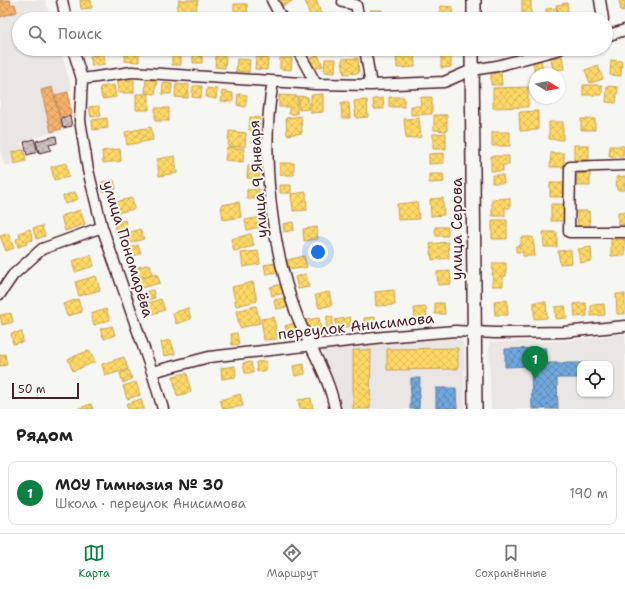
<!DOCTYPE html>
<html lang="ru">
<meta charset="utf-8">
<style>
:root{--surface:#fff;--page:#f6f6f6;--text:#222;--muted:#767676;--line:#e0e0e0;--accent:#0b8043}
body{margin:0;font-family:"Shantell Sans",sans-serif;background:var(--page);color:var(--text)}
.controls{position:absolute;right:12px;bottom:12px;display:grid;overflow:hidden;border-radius:8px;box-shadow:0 1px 3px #0004}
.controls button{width:36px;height:36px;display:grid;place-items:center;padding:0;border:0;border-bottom:1px solid var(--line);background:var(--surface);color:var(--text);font:20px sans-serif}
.compass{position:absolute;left:529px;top:68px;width:36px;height:36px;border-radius:50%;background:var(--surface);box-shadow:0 1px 3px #0004;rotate:100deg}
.scale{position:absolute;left:12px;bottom:10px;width:67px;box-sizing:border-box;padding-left:4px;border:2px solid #4a1f2b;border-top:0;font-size:11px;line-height:14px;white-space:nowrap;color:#4a1f2b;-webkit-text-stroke:3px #f6f6f2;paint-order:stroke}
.you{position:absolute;left:318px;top:252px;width:14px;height:14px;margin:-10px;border:3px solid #fff;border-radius:50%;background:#1a73e8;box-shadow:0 0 0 6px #1a73e833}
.badge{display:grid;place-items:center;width:26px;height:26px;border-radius:50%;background:var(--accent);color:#fff;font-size:13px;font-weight:700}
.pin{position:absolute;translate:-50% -33px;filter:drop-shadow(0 1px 2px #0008)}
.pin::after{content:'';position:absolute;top:21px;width:14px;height:12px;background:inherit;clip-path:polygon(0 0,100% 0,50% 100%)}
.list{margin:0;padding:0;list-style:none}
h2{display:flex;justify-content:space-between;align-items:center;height:52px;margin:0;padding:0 16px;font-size:17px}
h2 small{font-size:13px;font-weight:400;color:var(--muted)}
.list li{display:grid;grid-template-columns:26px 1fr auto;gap:12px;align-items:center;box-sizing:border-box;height:64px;margin:0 8px 8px;padding:0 8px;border:1px solid var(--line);border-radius:8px}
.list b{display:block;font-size:15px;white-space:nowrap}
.list p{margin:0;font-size:13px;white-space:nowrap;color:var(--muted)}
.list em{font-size:13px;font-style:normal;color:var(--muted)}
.icon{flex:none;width:22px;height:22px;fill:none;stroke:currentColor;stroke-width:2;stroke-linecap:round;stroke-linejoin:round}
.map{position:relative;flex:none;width:625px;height:409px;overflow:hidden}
.search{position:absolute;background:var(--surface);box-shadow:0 1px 3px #0004;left:12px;right:12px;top:12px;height:44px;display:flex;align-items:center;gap:10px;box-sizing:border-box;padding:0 14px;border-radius:22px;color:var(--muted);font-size:15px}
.sheet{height:124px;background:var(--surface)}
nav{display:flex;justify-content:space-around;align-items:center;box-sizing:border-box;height:56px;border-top:1px solid var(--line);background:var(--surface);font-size:11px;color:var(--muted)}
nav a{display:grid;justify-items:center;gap:2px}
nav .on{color:var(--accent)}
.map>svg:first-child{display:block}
.built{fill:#e9e6e3;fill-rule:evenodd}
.homes{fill:url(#homes-cross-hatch);stroke:#c9a154}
.schools{fill:url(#schools-cross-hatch);stroke:#647fa7}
.health{fill:url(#health-cross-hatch);stroke:#c28658}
.building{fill:url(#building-cross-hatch);stroke:#4a1f2b}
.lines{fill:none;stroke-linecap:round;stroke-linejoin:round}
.minor-casing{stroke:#4a1f2b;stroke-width:13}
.major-casing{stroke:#4a1f2b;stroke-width:16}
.minor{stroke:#f6f6f2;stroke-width:10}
.major{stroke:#f6f6f2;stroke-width:13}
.labels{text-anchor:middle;stroke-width:4;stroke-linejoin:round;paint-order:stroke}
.street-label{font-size:15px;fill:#4a1f2b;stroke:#f6f6f2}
</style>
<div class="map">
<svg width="625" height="409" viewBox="0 0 625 409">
<defs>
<pattern id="homes-cross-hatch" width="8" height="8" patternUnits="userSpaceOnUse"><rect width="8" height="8" fill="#ffd966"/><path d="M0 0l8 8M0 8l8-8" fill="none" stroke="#dcba59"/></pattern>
<pattern id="schools-cross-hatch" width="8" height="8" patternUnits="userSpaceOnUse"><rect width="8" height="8" fill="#6fa8dc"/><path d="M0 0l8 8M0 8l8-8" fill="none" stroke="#5d88b3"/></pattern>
<pattern id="health-cross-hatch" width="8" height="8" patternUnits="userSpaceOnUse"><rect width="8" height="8" fill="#f6b26b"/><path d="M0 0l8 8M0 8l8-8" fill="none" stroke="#d4995d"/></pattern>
<pattern id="building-cross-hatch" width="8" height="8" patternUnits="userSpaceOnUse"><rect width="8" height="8" fill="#ccc1c0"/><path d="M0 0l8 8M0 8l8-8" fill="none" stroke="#b1a5a5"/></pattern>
</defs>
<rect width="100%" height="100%" fill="#f6f6f2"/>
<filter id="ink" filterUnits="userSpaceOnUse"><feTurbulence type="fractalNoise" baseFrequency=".025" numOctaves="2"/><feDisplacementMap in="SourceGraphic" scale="8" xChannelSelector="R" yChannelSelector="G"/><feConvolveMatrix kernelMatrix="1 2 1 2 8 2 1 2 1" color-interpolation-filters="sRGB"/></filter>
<g filter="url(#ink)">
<path class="built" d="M0 0H45L51 19H19V49H60L72 90 68 92 71 115 60 118 62 129 20 142 24 150 26 161 5 166 0 151Z
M625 334V409H491L489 342 564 341ZM580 364H610V394H580Z
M433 337H454L462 341 464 345 465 409H341L339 394 322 351 325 346Z"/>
<path class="homes" d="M80 0H91L92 8 81 9Z
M179 0H198L194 19 176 15Z
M280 0H294L283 6Z
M305 0H316L323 19H311Z
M522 0H531V17H522Z
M619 0H625V10L621 11Z
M567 3 569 19H559L556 5Z
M234 4H247L248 13 234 14Z
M441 6 453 7 451 19 439 18Z
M557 8V19H546V9Z
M370 10H382L383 19H370Z
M92 13 94 19H82L81 15Z
M125 49H139V62L125 61Z
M278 49H290L291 50 280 54Z
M492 49H517V50H492Z
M414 50 415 67 397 68 396 51Z
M193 52H202V63H193Z
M172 53H181V65H172Z
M104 54 105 64 92 66 90 56Z
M441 54H451V67L441 68Z
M216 55 226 56 225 68 215 67Z
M318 55 323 66 315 69 310 59Z
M562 56 564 69 553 70 551 58Z
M256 57 268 58 267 70 255 69Z
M280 58H292L291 70 280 69Z
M358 58 359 73 344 74 342 59Z
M237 59 250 60 249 72 236 71Z
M325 59H336L335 73 324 72Z
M541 60 543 70 535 72 533 62Z
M611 60 622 61 621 76 610 75Z
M598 65 603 79 590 83 585 70Z
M491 73H501L502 85H491Z
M146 79 157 80 155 94 145 93Z
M118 80H134V93H118Z
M163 83 172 84 171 94H162Z
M176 84 189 85 188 98 175 97Z
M114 85 116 97 102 99 100 87Z
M583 85H602V95H583Z
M193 86H202L201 98 192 97Z
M607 86 618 87 616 103 606 102Z
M528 87V107L493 108V88Z
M207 88 217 89 216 99 206 97Z
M222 91 233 93V102L221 101Z
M136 94H149V110H136Z
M238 94 247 95 245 107 237 105Z
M323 94V112L311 113V95Z
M279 95 297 96V114H289V107H279Z
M298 96 308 97 309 109 299 110Z
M389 97H404V107H389Z
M420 97H432V114L411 115V106H421Z
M383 98 384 109H374L373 99Z
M367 100 368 117 356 118 354 101Z
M341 103H349L350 118H342Z
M99 106 101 116 91 117 89 107Z
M155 108H169V121H155Z
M538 111V130L520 131 519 112Z
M434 115H447V131L434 130Z
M301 116 302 133 287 135 286 118Z
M250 117 260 118 259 131 249 130Z
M107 118 108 128 93 130 92 120Z
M419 118 421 137 406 139 404 119Z
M581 119H595V130H581Z
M549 122H563V140L549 139Z
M151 127 153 140 127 145 125 132Z
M229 131 246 133 245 147 228 146Z
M492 132H510V146H492Z
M446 133V149H433V134Z
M574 145H589V160H574Z
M610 146H624L623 157 609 156Z
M227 147 244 149 243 162 225 160Z
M120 149 121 161 103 163 102 151Z
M24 150 26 161 14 164 12 152Z
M444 153V163L429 164V154Z
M551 153H564V167H550Z
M175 156 177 173 159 176 157 159Z
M491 156H509V165H503V171H491Z
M66 163 69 177 54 180 51 167Z
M280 163H294V175H280Z
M248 166 260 167 259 179 247 178Z
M590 173V186H577V174Z
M429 174H443L444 182 429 183Z
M492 175H503L504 183H492Z
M625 176V190H617L616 177Z
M114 180 116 189 103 192 102 182Z
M550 183H564V197H550Z
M280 185H291V193H280Z
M259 189V199H247V190Z
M75 192 78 199 65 204 63 196Z
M306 192 307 210 293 211 291 194Z
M132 198 134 209 117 213 115 202Z
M443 198 444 215 431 216 430 199Z
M510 198V208H505V216H492V199Z
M239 202 241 217 223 220 221 205Z
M417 202 419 219 398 220 397 204Z
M551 204H564V221H551Z
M80 210 85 224 65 231 61 216Z
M577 211H589L590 227H578Z
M618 212H625V225H618Z
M262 217 264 226 247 230 245 220Z
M125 220 127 231 116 233 114 223Z
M492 220H507V239H492Z
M293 222 294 230 284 232 283 224Z
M42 226 45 236 36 239 33 228Z
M317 227 318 239 304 241 303 229Z
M435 227H448V236H436Z
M30 229 33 240 26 242 27 244 18 247 16 239 20 238 19 233Z
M140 229 144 239 126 244 123 235Z
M543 232H557V247H544Z
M8 233 14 248 6 251 0 236Z
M251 234 254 246 234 251 231 239Z
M521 237H533L535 256H523L522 252H516V246L521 245Z
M611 239H625V255L611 256Z
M448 242 449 258 432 260 430 244Z
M138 245 141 253 131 257 128 249Z
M591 247 592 261 580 263 578 249Z
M571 250 572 263 560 264 558 251Z
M258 251 260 264 243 267 241 253Z
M91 255 94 266 75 272 72 261Z
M304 256 307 267 289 270 287 260Z
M275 263 277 272 266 274 264 265Z
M493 263H506V276H503V286H492Z
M150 264 152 274 138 278 135 268Z
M450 271 451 284 438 285 437 272Z
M157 274 160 283 141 288 139 279Z
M306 274 309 287 298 289 295 277Z
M96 276 100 290 79 296 75 282Z
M253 282 257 301 236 306 232 287Z
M282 284 285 293 272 296 270 287Z
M153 290 155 298 147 300 145 292Z
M394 290 395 305 376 306 375 292Z
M329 292 332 305 319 308 315 295Z
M616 294H625V314H617Z
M285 298 287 307 276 309 274 300Z
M78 299 82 312 67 316 63 304Z
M161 299 165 310 152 314 148 303Z
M507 300 508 315H495L494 301Z
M534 302H546L547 318 534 319Z
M435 303H444L445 314H435Z
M586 303 587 316 575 317 574 304Z
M604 304 605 315 591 316V305Z
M256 306 260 323 240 328 236 311Z
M565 306 567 318 556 319 555 307Z
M426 307 427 318 415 319 414 308Z
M188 308 191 319 176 324 173 313Z
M106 309 110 320 94 325 91 314Z
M11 313 13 322 2 325 0 315Z
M327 316 333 317 332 328 326 327Z
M274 317 277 339 264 340 261 319Z
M350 317 352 326 337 329 335 320Z
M375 317 376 325 365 326 364 318Z
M319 318 321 330 308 332 306 320Z
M294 323 297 334 288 337 285 326Z
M112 326 115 335 104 339 100 329Z
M22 332 23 342 13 344 11 333Z
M237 333 239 344 232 345 231 334Z
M171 340 175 354 164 356 161 342Z
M458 348V369L387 370V349Z
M90 350 95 362 73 371 68 359Z
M353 350H371L370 409H353Z
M5 354 7 365 0 366V355Z
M124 357 128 369 105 376 102 364Z
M266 361 267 370 257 372 256 362Z
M251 362 253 373H245L243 363Z
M304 364 305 374 295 376 293 366Z
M235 366 236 377 222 379 221 368Z
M129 370 132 379 123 383 120 373Z
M187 373 191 392 177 396 173 376Z
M136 382 140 395 127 399 123 386Z
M240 394 243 406 223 409 220 400Z
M311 398 313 409H300L298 400Z
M141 399 144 409H128L126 404Z
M91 404 93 409H77Z"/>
<path class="schools" d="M546 348V363H588V364H580V378H557L558 409H532L531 366 505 367V349Z
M411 378H420L419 409H410Z
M436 388H456L457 409H436Z"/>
<path class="health" d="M0 0H10L11 5 15 4 17 12 0 17Z
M52 87 62 129 51 132 41 90Z
M68 92 71 115 60 117 55 95Z"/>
<path class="building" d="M70 116 72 126 63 128 61 118Z
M56 136 57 143 49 145 51 150 39 153 36 141Z
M34 139 38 152 27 155 24 142Z"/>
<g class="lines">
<defs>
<path id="minor" d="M62 0 66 19
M272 0 282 19
M600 0 603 19
M343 2 356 5 359 19
M606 36 625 30
M73 49 82 79 80 120 88 170 102 227 152 372 163 409
M297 49 316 84
M365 49 371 85
M82 79 132 72 316 84 371 85 444 82 472 70 497 66 560 49
M273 82C260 151 271 247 296 313 308 345 329 375 335 409
M625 165 570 167 569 232H625
M0 294 13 275 42 249 102 227
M152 372 209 357 384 337 455 331 495 333 564 332 625 326"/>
<path id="major" d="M474 19V0
M472 49 475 409"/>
</defs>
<use href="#minor" class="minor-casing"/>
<use href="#major" class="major-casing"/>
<use href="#minor" class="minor"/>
<use href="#major" class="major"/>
</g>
</g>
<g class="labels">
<g class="street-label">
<text transform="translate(258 179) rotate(-94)" y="5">улица 9 Января</text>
<text transform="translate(457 229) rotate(-90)" y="5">улица Серова</text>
<text transform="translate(128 249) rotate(73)" y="5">улица Пономарёва</text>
<text transform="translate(356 326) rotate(-6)" y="5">переулок Анисимова</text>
</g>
</g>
</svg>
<div class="controls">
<button><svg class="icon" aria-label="locate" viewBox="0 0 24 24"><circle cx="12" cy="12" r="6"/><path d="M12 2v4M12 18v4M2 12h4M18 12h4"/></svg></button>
</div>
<svg class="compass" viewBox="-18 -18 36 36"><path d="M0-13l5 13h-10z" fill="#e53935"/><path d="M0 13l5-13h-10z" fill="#767676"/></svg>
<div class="scale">50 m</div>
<div class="you"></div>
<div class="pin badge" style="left:535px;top:379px">1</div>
<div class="search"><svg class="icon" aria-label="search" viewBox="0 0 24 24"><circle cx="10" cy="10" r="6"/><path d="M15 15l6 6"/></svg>Поиск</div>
</div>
<section class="sheet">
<h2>Рядом<small></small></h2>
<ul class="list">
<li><span class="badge">1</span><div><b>МОУ Гимназия № 30</b><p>Школа · переулок Анисимова</p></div><em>190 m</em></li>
</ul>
</section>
<nav>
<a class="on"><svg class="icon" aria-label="map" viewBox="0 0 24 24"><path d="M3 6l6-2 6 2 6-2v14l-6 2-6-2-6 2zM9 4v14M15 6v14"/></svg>Карта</a>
<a><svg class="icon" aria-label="directions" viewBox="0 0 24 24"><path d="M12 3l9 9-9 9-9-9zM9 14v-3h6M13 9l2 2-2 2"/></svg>Маршрут</a>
<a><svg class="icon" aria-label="saved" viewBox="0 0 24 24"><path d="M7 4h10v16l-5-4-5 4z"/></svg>Сохранённые</a>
</nav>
